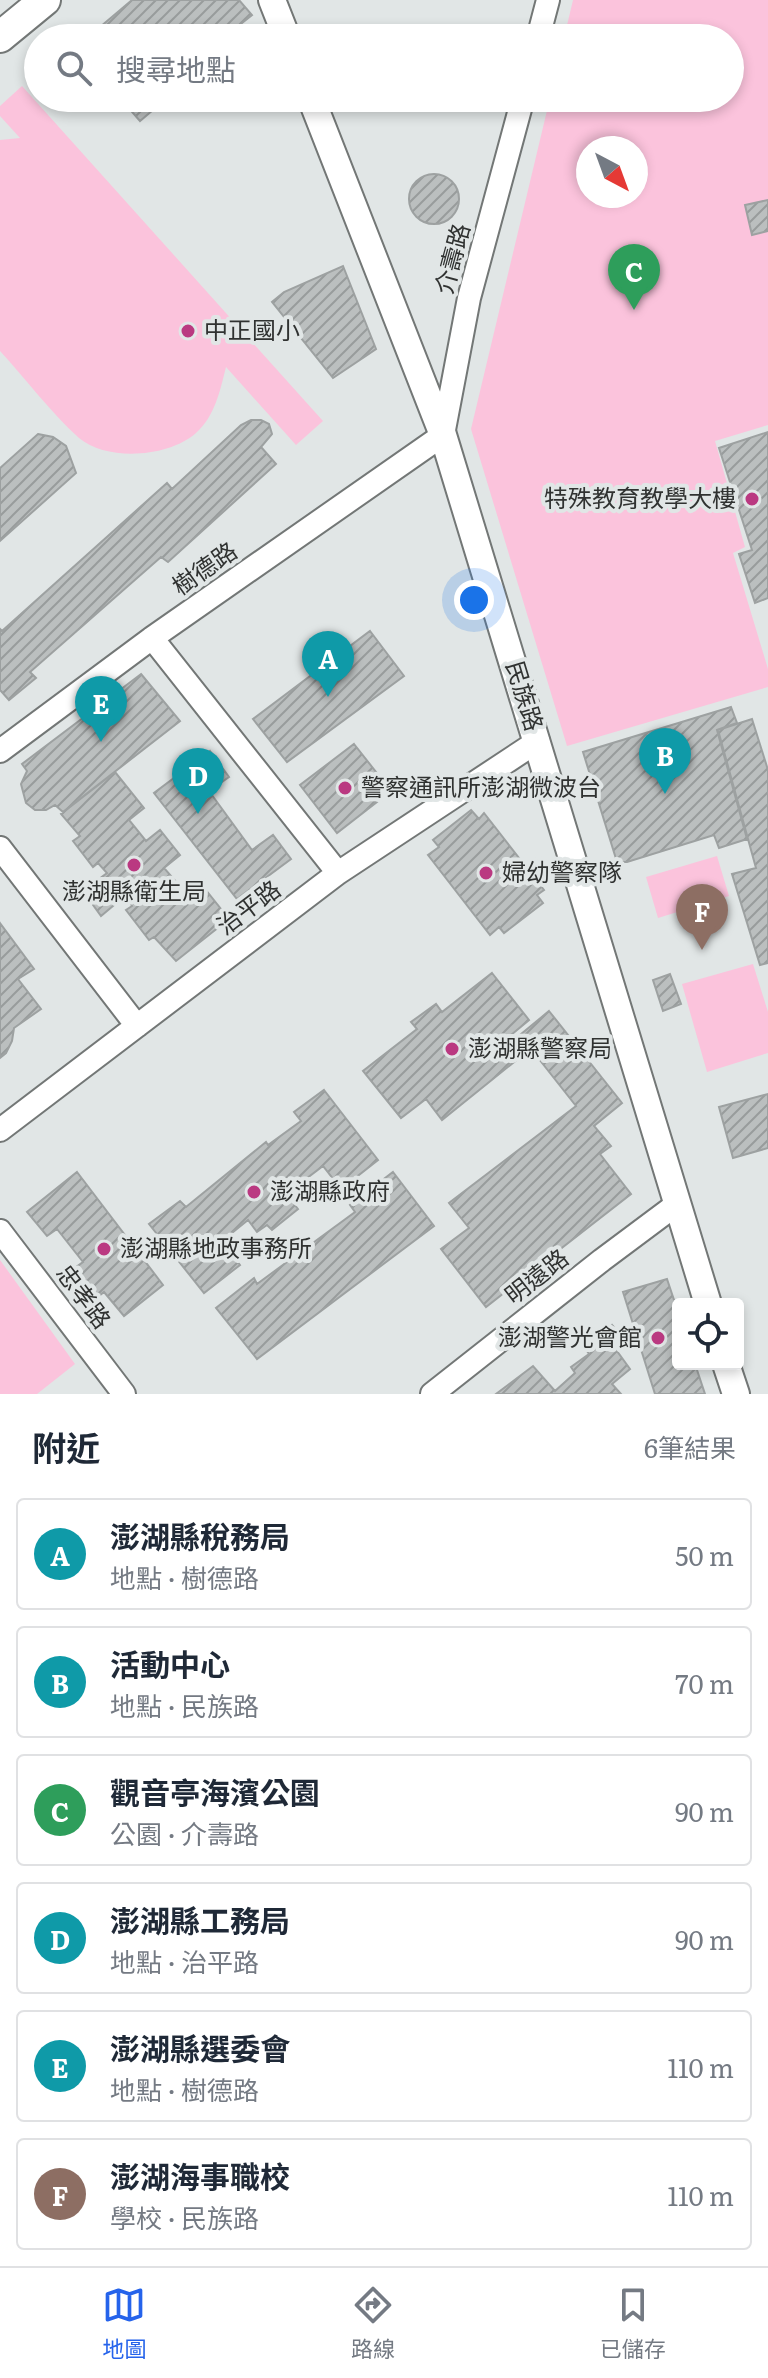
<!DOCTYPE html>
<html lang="zh-TW">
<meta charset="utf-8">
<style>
:root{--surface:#fff;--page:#f6f6f7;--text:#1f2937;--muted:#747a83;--line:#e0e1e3;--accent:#2563eb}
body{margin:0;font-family:Literata,"Noto Sans TC",serif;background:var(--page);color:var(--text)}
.controls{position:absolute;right:24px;bottom:24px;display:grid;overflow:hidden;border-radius:8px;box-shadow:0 4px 12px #0003}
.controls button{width:72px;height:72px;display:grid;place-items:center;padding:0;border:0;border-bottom:2px solid var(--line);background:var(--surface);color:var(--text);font:40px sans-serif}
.compass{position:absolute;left:576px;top:136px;width:72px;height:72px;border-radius:50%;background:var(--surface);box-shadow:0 4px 12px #0003;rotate:139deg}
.you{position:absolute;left:474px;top:600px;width:28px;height:28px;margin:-20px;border:6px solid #fff;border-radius:50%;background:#1a73e8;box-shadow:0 0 0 12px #1a73e833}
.badge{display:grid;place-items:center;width:52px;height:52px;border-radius:50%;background:var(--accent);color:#fff;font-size:26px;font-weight:700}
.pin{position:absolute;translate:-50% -66px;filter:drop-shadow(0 2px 4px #0008)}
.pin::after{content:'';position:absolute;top:42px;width:28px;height:24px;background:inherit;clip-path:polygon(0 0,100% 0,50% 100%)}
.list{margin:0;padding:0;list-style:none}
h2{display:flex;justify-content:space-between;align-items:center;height:104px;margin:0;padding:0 32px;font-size:34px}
h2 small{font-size:26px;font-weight:400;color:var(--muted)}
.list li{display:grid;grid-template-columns:52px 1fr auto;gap:24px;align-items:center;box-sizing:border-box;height:112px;margin:0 16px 16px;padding:0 16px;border:2px solid var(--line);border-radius:8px}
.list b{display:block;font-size:30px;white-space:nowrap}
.list p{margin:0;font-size:26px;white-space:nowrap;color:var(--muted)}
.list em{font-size:26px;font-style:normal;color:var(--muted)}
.icon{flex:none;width:44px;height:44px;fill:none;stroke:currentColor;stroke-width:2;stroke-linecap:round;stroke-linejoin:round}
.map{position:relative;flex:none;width:768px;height:1394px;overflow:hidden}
.search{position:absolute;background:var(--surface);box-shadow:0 4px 12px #0003;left:24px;right:24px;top:24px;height:88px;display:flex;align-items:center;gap:20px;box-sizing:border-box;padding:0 28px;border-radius:44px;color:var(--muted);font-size:30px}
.sheet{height:872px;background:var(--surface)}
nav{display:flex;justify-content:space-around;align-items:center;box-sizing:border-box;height:112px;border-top:2px solid var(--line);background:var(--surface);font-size:22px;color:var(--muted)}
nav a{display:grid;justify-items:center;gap:4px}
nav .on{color:var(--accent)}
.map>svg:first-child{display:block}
.green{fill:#fbc3dc;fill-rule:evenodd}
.building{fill:url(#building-hatch);stroke:#9da1a1;stroke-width:2}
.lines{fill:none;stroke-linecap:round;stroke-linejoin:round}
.minor-casing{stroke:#737776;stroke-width:26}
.tertiary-casing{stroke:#737776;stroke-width:30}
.secondary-casing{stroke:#737776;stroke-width:34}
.minor{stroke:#fff;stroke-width:22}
.tertiary{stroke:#fff;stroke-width:26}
.secondary{stroke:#fff;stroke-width:30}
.poi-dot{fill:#ba3981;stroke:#e1e6e6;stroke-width:3}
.labels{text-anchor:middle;stroke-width:8;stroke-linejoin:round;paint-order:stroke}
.street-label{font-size:24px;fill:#303231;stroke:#e1e6e6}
.poi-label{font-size:24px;fill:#303231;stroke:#e1e6e6;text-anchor:start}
</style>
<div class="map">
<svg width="768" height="1394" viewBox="0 0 768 1394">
<defs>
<pattern id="building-hatch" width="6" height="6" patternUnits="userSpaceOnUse" patternTransform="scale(2)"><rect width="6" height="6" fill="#bbbfbf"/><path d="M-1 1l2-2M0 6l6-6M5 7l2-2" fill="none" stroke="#989c9c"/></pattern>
</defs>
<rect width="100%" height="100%" fill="#e1e6e6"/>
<path class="green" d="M573 0H768V425L715 441 745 547 733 553 768 669V687L567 746 471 429 550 98H730V38H564ZM588 148H636V196H588Z
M22 86 323 421 296 445 226 367C220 391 215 416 196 433 169 457 108 462 79 438 51 413 26 379 0 351V140L20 138 0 116V106Z
M717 856 729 896 658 918 646 877Z
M753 964 768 1012V1053L707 1072 682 984Z
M0 1260 75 1364 37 1394H0Z"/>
<path class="building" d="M132 0H239L252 15 223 38H87Z
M120 98H167L140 121Z
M409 199a25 25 0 1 1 50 0a25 25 0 1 1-50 0Z
M768 200V231L752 235 745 205Z
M343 266 376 349 333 378 272 302 284 292Z
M251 420H261L269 424 272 434 261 447 276 464 168 562 161 557 30 672 36 678 9 700 0 690V629L2 631 167 483 172 489 241 425Z
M768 432V598L755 603 739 554 752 550 719 448Z
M38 434 53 437 66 446 76 473 0 541V468Z
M370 631 404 676 287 762 253 719Z
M141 674 180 721 63 812 55 805 46 810H35L26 803 21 784 27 771 22 764Z
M731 707 737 723 717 730 747 839 719 848 714 835 627 862H617L583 752Z
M752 719 768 770V963L760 965 732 874 756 868 718 730Z
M354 744 391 791 337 833 300 785Z
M210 751 229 777 209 791 252 850 273 835 291 859 237 899 154 793Z
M115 772 144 808 129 820 146 841 160 830 180 855 164 868 183 890 197 879 229 919 176 961 154 937 149 940 126 910 132 906 126 895 101 916 83 891 107 873 98 863 93 867 73 841 80 836 61 814Z
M471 810 479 819 484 813 544 890 537 895 543 903 504 933 499 927 490 935 428 855 439 847 433 840Z
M0 923 34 969 18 979 41 1009 14 1028 12 1041 6 1053 0 1058Z
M492 973 529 1020 505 1040 519 1058 442 1120 426 1099 401 1118 363 1071 417 1029 411 1022 436 1004 442 1012Z
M670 974 681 1004 663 1011 653 980Z
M549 1011 622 1103 594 1126 611 1146 600 1154 631 1194 486 1307 441 1249 469 1228 449 1203 576 1106 520 1035Z
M324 1090 378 1160 341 1189 323 1166 298 1185 305 1195 294 1204 298 1209 272 1230 267 1225 257 1232 248 1220 222 1241 240 1265 204 1293 149 1224 180 1201 186 1207 266 1142 268 1145 301 1121 294 1112Z
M768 1094V1148L733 1158 719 1107Z
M77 1172 163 1285 124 1316 104 1292 95 1299 72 1270 83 1262 57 1229 47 1236 27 1212Z
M393 1172 434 1226 257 1359 216 1308 254 1278 257 1284 355 1212 350 1205Z
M667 1279 678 1312V1364H695L705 1394H655L623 1292Z
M612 1325 626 1341 617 1351 630 1369 612 1384 621 1394H496L533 1366 555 1391 575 1373 571 1367 589 1354 585 1348Z"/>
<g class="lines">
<defs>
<path id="minor" d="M538 38 548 0
M152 638 338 873
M0 751 152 638 443 435 469 298 523 98
M0 848 137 1026
M0 1130 338 873 538 741
M0 1231 124 1394
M432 1394 602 1260 677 1204"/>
<path id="tertiary" d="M272 0 287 38
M311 98 443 435 708 1304
M726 1364 736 1394"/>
<path id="secondary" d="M0 37 45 0"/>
</defs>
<use href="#minor" class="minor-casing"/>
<use href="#tertiary" class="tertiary-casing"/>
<use href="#secondary" class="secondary-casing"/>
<use href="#minor" class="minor"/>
<use href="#tertiary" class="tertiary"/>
<use href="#secondary" class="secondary"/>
</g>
<g class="poi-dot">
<circle cx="188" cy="331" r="8"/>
<circle cx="752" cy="499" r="8"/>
<circle cx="345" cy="788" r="8"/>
<circle cx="134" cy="865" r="8"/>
<circle cx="486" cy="873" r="8"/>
<circle cx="452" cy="1049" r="8"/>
<circle cx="254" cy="1192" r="8"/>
<circle cx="104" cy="1249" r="8"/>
<circle cx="658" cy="1338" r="8"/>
</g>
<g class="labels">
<g class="street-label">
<text transform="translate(453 259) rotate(-75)" y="8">介壽路</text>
<text transform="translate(205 569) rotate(-35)" y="8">樹德路</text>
<text transform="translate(524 696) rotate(73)" y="8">民族路</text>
<text transform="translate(249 908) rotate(-37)" y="8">治平路</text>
<text transform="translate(537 1277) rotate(-38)" y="8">明遠路</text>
<text transform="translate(83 1297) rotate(53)" y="8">忠孝路</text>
</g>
<g class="poi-label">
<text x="204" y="339">中正國小</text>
<text x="736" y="507" text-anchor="end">特殊教育教學大樓</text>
<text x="361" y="796">警察通訊所澎湖微波台</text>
<text x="502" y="881">婦幼警察隊</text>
<text x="134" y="900" text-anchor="middle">澎湖縣衛生局</text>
<text x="468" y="1057">澎湖縣警察局</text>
<text x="270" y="1200">澎湖縣政府</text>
<text x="120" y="1257">澎湖縣地政事務所</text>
<text x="642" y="1346" text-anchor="end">澎湖警光會館</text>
</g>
</g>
</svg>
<div class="controls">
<button><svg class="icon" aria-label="locate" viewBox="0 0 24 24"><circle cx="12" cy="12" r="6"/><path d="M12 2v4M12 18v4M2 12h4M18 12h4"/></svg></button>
</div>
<svg class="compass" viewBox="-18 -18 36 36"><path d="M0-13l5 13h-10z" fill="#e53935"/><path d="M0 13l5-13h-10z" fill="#747a83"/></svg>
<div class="you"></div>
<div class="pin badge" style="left:328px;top:697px;background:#0f9aa8">A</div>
<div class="pin badge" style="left:665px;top:794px;background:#0f9aa8">B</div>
<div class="pin badge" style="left:634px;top:310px;background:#2e9e5b">C</div>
<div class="pin badge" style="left:198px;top:814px;background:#0f9aa8">D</div>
<div class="pin badge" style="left:101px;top:742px;background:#0f9aa8">E</div>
<div class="pin badge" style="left:702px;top:950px;background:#8d6e63">F</div>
<div class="search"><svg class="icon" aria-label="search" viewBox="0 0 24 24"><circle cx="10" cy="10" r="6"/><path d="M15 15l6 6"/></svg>搜尋地點</div>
</div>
<section class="sheet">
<h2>附近<small>6筆結果</small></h2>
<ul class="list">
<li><span class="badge" style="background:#0f9aa8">A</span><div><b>澎湖縣稅務局</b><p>地點 · 樹德路</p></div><em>50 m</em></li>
<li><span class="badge" style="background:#0f9aa8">B</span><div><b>活動中心</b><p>地點 · 民族路</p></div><em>70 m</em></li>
<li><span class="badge" style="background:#2e9e5b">C</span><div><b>觀音亭海濱公園</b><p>公園 · 介壽路</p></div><em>90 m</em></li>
<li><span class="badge" style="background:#0f9aa8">D</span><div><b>澎湖縣工務局</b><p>地點 · 治平路</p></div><em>90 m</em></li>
<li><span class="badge" style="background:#0f9aa8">E</span><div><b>澎湖縣選委會</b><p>地點 · 樹德路</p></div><em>110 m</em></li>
<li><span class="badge" style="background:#8d6e63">F</span><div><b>澎湖海事職校</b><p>學校 · 民族路</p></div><em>110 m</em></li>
</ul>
</section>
<nav>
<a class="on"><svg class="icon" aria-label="map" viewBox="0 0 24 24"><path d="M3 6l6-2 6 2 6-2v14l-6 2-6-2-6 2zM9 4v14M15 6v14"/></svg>地圖</a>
<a><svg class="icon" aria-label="directions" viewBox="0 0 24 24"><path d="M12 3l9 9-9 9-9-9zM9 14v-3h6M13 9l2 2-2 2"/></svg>路線</a>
<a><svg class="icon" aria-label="saved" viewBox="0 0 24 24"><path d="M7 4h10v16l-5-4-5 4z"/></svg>已儲存</a>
</nav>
